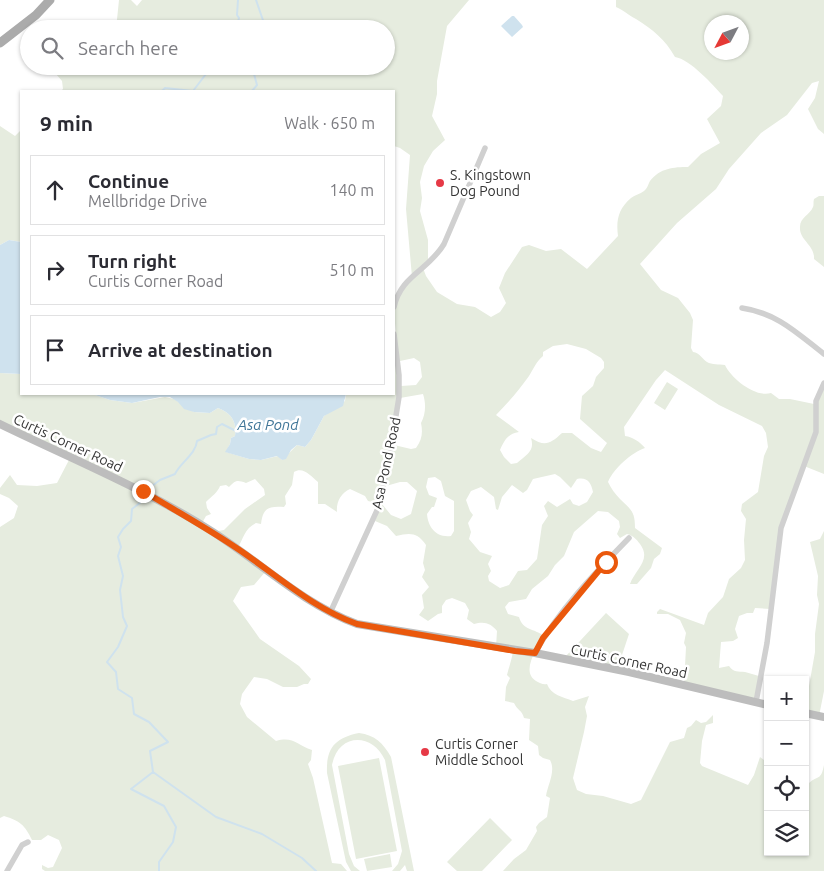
<!DOCTYPE html>
<meta charset="utf-8">
<style>
:root{--surface:#fff;--page:#f7f7f7;--text:#2b2b33;--muted:#7c7c81;--line:#e1e1e2}
body{margin:0;font-family:Ubuntu,sans-serif;background:var(--page);color:var(--text)}
.controls{position:absolute;right:15px;bottom:15px;display:grid;overflow:hidden;border-radius:0px;box-shadow:0 1px 4px #0004}
.controls button{width:45px;height:45px;display:grid;place-items:center;padding:0;border:0;border-bottom:1px solid var(--line);background:var(--surface);color:var(--text);font:25px sans-serif}
.compass{position:absolute;left:704px;top:15px;width:45px;height:45px;border-radius:50%;background:var(--surface);box-shadow:0 1px 4px #0004;rotate:229deg}
.stop{position:absolute;width:15px;height:15px;margin:-11px;border:4px solid #ea580c;border-radius:50%;background:#fff}
.stop.end{background:#ea580c;border-color:#fff;box-shadow:0 1px 5px #0008}
.list{margin:0;padding:0;list-style:none}
h2{display:flex;justify-content:space-between;align-items:center;height:65px;margin:0;padding:0 20px;font-size:21px}
h2 small{font-size:16px;font-weight:400;color:var(--muted)}
.list li{display:grid;grid-template-columns:32px 1fr auto;gap:15px;align-items:center;box-sizing:border-box;height:70px;margin:0 10px 10px;padding:0 10px;border:1px solid var(--line);border-radius:0px}
.list b{display:block;font-size:19px;white-space:nowrap}
.list p{margin:0;font-size:16px;white-space:nowrap;color:var(--muted)}
.list em{font-size:16px;font-style:normal;color:var(--muted)}
.icon{flex:none;width:28px;height:28px;fill:none;stroke:currentColor;stroke-width:2;stroke-linecap:round;stroke-linejoin:round}
.map{position:relative;flex:none;width:824px;height:871px;overflow:hidden}
.search{position:absolute;background:var(--surface);box-shadow:0 1px 4px #0004;left:20px;top:20px;width:375px;height:55px;display:flex;align-items:center;gap:12px;box-sizing:border-box;padding:0 18px;border-radius:28px;color:var(--muted);font-size:19px}
.panel{position:absolute;background:var(--surface);box-shadow:0 1px 4px #0004;left:20px;top:90px;width:375px;height:305px;border-radius:0px}
.map>svg:first-child{display:block}
.green{fill:#e6ecdf;fill-rule:evenodd}
.water{fill:#cfe2ee}
.lines{fill:none;stroke-linecap:round;stroke-linejoin:round}
.stream{stroke:#cfe2ee;stroke-width:2}
.street{stroke:#d0d0d0;stroke-width:5.5}
.secondary{stroke:#bdbdbd;stroke-width:8}
.primary{stroke:#ababab;stroke-width:9}
.route{stroke:#ea580c;stroke-width:6}
.poi-dot{fill:#e63946;stroke:#fff;stroke-width:2}
.labels{text-anchor:middle;stroke-width:5;stroke-linejoin:round;paint-order:stroke}
.poi-label{font-size:14px;fill:#333;stroke:#fff;text-anchor:start}
.street-label{font-size:14px;fill:#333;stroke:#fff}
.water-label{font-size:15px;font-style:italic;fill:#3f7597;stroke:#fff}
</style>
<div class="map">
<svg width="824" height="871" viewBox="0 0 824 871">
<rect width="100%" height="100%" fill="#fff"/>
<path class="green" d="M119 0H131L137 6 142 0H469L447 26 437 81V94L432 116 445 140 433 151 424 166 420 182 422 198 420 211 428 240V263L423 268 426 276 437 292 457 304 475 307 491 317 500 312 506 303 499 288 505 273 522 247 529 245 546 251 561 249 587 269 618 236C616 221 618 209 631 198 635 195 640 194 644 191 648 188 648 184 650 181 660 168 674 167 688 167L701 154 720 143 707 119 721 106 723 96C713 85 690 59 675 57 665 39 653 30 636 19 628 15 625 11 616 7V0H824V134L818 129 808 109 815 98 819 81 812 83 787 115 761 133 729 169 716 189 677 223 640 264 661 290 678 298 690 313 693 320 691 348 693 352C700 353 702 359 707 362 712 365 719 364 725 365 731 378 755 398 771 393L779 399H790L814 404 824 382V474L804 466 785 513 770 609 755 608 753 613H747L739 616 735 629 738 638 733 641 721 642 719 668 729 666C734 673 738 671 745 672 750 673 754 675 759 676L754 702 684 685 686 647 684 643 686 633 680 620 668 614H657V612L660 609 704 625 708 613 723 597 729 579 741 568 745 560 744 540 746 519 741 511 742 504 758 492 764 456 768 447 766 433 762 426 719 405 665 370 656 380 624 427 625 436C633 437 640 442 645 448 631 453 614 468 608 482 611 488 615 494 620 499 631 510 635 511 635 528L662 548 660 554 654 559 651 568 637 584H630C635 570 652 560 640 544 636 539 634 536 627 534L620 538 617 534 620 527 619 521 608 512 598 511 574 532 564 556 555 565 548 576 532 589 526 599 509 602 505 607 508 614 519 617C523 631 534 628 544 636 538 647 520 671 536 681 540 683 543 685 547 684 551 695 563 697 573 701L589 696 585 707 587 716 584 732 573 778 577 790 586 794 603 796 631 804 641 800 670 742 684 738 687 728 691 726 696 720 701 723 706 722 713 715V723L706 725 702 741 700 763 702 766 748 785 754 775 760 757 768 763V852H805V791C807 788 807 785 809 783 818 775 821 781 824 765V871H503L514 859 526 850 537 831 536 827 539 823 547 817 550 798 546 796C548 784 556 771 550 760L543 758 539 755 538 746 529 740 530 719 524 718C522 710 517 710 514 703L505 701 506 687 510 678 507 675C509 667 512 659 513 651L496 647 497 631C491 623 484 621 474 624L467 619 469 610 465 603 452 598 446 600 442 606V613L438 614 428 621 419 615 424 608 422 595 429 587 422 577 425 570 423 563 426 545C417 532 410 533 396 536L387 526 375 521 381 504 368 501 365 496 350 489C341 493 336 502 337 512L325 504H318V482C311 476 303 466 294 472L292 485 285 496 286 504 284 507C268 506 263 508 261 524L256 523C244 529 244 538 237 549L266 571 254 585 241 587 233 601 260 639 299 666 311 679 308 684H304L297 687H283L267 679 254 677 242 694 240 704 247 717 276 741C293 736 297 745 312 750L311 760 308 764 313 778 332 863 341 864 347 871H45L42 869V865L48 868 53 867 62 848 59 840 48 835 41 840H32C25 825 20 821 4 816L0 818V527L14 518 18 506 9 498 0 494V488L10 475 17 485 37 486 57 483 69 460 0 427V373L21 374V394H92L110 400 132 403 165 397 174 399 194 412 210 413 218 408C231 413 237 421 235 436L231 438 230 444 226 452 249 459 261 460 278 456 282 460 297 445 305 447 311 440 324 416 345 401 346 394H394V349L397 348 394 311 397 297 412 277 406 209 410 155 400 148 394 146V91H61L63 89 62 81 56 74 58 66H386V29H116ZM712 22H742V52H712ZM567 344 586 349 601 358 604 362V368L596 377 593 386 582 396 580 419 607 443 601 452 591 448 572 433H562C550 444 545 447 531 438 535 451 527 454 517 463L511 464 504 457 500 450C505 439 508 434 519 432L496 415C508 403 519 390 529 376 534 368 536 362 543 356V352L553 346ZM414 358 420 362 422 377 416 385 401 386 400 361ZM423 394C426 403 426 414 421 423 423 433 422 440 416 448L411 449 394 445 400 398ZM555 474 560 477 571 488 577 479C587 477 591 482 593 492L587 502 579 506 573 504 570 499 557 507 548 501 544 506 548 516 542 525 537 559 527 570 518 571 509 585 500 588 489 581 488 576 491 571 488 564 492 556 480 552 469 539 471 532 468 523 473 515 470 511 466 500 471 491 481 487 494 497 496 509 498 510 502 497 512 485 523 493 527 490 533 479ZM435 477 441 481 445 496 454 501V531L451 536C436 538 428 527 427 514L432 507H434L437 498 429 495 426 487 428 478ZM255 479 264 489 265 495 245 509 224 530 212 532 201 525 206 516 211 514 207 508 206 502C211 497 218 492 220 486L226 485 229 487C236 480 237 480 246 483ZM400 482H407L417 491 411 514 401 519 391 515 382 504 386 486Z
M0 126 15 136 21 130V242L9 240 0 245Z
M819 196H824V267L814 259C815 245 799 240 800 227 800 217 810 215 813 207 814 205 813 202 814 199Z
M667 382 678 389 665 410 654 403Z
M824 531V691L819 716 805 714V709L815 652V634L819 604 817 595 818 576 810 542 820 539Z
M606 613 629 634 618 667 566 656Z
M359 733C375 735 383 743 391 757L414 871H407L405 865 400 871H392L398 864 402 851 385 760C372 732 338 733 332 765L349 854 354 866 360 871H351L346 862 327 773C326 749 334 738 359 733Z
M379 758 397 851 356 859 338 766Z
M490 818 512 840 482 871H457L447 862Z
M390 854 392 867 367 871 364 859Z"/>
<path class="water" d="M512 16H514L522 25 523 27 512 37 501 26Z
M9 240 21 242V374L0 373V245Z
M92 394H346L343 406 324 416 311 440 305 447 297 445 291 450 286 459 282 460 277 456 261 460 249 459 225 452 230 444 231 438 235 436C237 421 231 413 218 408L210 413 194 412 184 409 178 402 170 397H160L132 403 110 400Z"/>
<g class="lines">
<path class="stream" d="M256 0 266 29
M236 29 239 18 237 15 238 0
M162 91 165 88 193 91 206 74 208 66
M252 91 257 85 254 74 260 66
M148 489 160 480 175 474C180 463 196 454 197 441L211 435 216 434 217 427 222 424 236 431
M141 502 132 509 131 521 123 529 118 537 121 547 118 556 123 576 120 590 123 617 127 626 118 647 107 662 116 672 118 689 132 698 134 714 149 722 168 742 150 751 153 772 216 817 262 834 302 858 316 871
M153 772 131 789 164 806 176 827 173 842 159 862V871"/>
<path class="street" d="M394 307C401 275 428 271 444 244L485 148
M742 308C777 313 797 333 824 354
M330 613 379 506 390 453 399 397V375L394 334
M535 653C558 611 595 573 629 538
M756 702 767 643 781 528 816 432V401L824 383
M7 871 22 845 28 842"/>
<path class="secondary" d="M0 424C72 459 146 489 213 532 261 563 303 604 357 624L535 653 629 672 768 705
M805 713 824 717"/>
<path class="primary" d="M0 43 36 15 50 0"/>
</g>
<g class="lines">
<path class="route" d="M143 491C176 511 209 529 241 551 279 577 313 608 357 624L515 651 535 653 543 638 606 562"/>
</g>
<g class="poi-dot">
<circle cx="440" cy="183" r="5"/>
<circle cx="425" cy="752" r="5"/>
</g>
<g class="labels">
<g class="poi-label">
<text x="450" y="180">S. Kingstown<tspan x="450" dy="16">Dog Pound</tspan></text>
<text x="435" y="749">Curtis Corner<tspan x="435" dy="16">Middle School</tspan></text>
</g>
<g class="street-label">
<text transform="translate(68 443) rotate(25)" y="5">Curtis Corner Road</text>
<text transform="translate(386 463) rotate(-78)" y="5">Asa Pond Road</text>
<text transform="translate(629 661) rotate(12)" y="5">Curtis Corner Road</text>
</g>
<g class="water-label">
<text x="268" y="430">Asa Pond</text>
</g>
</g>
</svg>
<div class="controls">
<button>+</button>
<button>−</button>
<button><svg class="icon" aria-label="locate" viewBox="0 0 24 24"><circle cx="12" cy="12" r="6"/><path d="M12 2v4M12 18v4M2 12h4M18 12h4"/></svg></button>
<button><svg class="icon" aria-label="layers" viewBox="0 0 24 24"><path d="M12 4l9 5-9 5-9-5zM3 14l9 5 9-5"/></svg></button>
</div>
<svg class="compass" viewBox="-18 -18 36 36"><path d="M0-13l5 13h-10z" fill="#e53935"/><path d="M0 13l5-13h-10z" fill="#7c7c81"/></svg>
<div class="stop" style="left:606px;top:562px"></div>
<div class="stop end" style="left:143px;top:491px"></div>
<div class="search"><svg class="icon" aria-label="search" viewBox="0 0 24 24"><circle cx="10" cy="10" r="6"/><path d="M15 15l6 6"/></svg>Search here</div>
<section class="panel">
<h2>9 min<small>Walk · 650 m</small></h2>
<ul class="list">
<li><svg class="icon" aria-label="ahead" viewBox="0 0 24 24"><path d="M12 20V5M6 11l6-6 6 6"/></svg><div><b>Continue</b><p>Mellbridge Drive</p></div><em>140 m</em></li>
<li><svg class="icon" aria-label="right" viewBox="0 0 24 24"><path d="M7 20v-9h11M14 6l5 5-5 5"/></svg><div><b>Turn right</b><p>Curtis Corner Road</p></div><em>510 m</em></li>
<li><svg class="icon" aria-label="arrive" viewBox="0 0 24 24"><path d="M6 21V4h12l-3 4 3 4H6"/></svg><div><b>Arrive at destination</b></div></li>
</ul>
</section>
</div>
